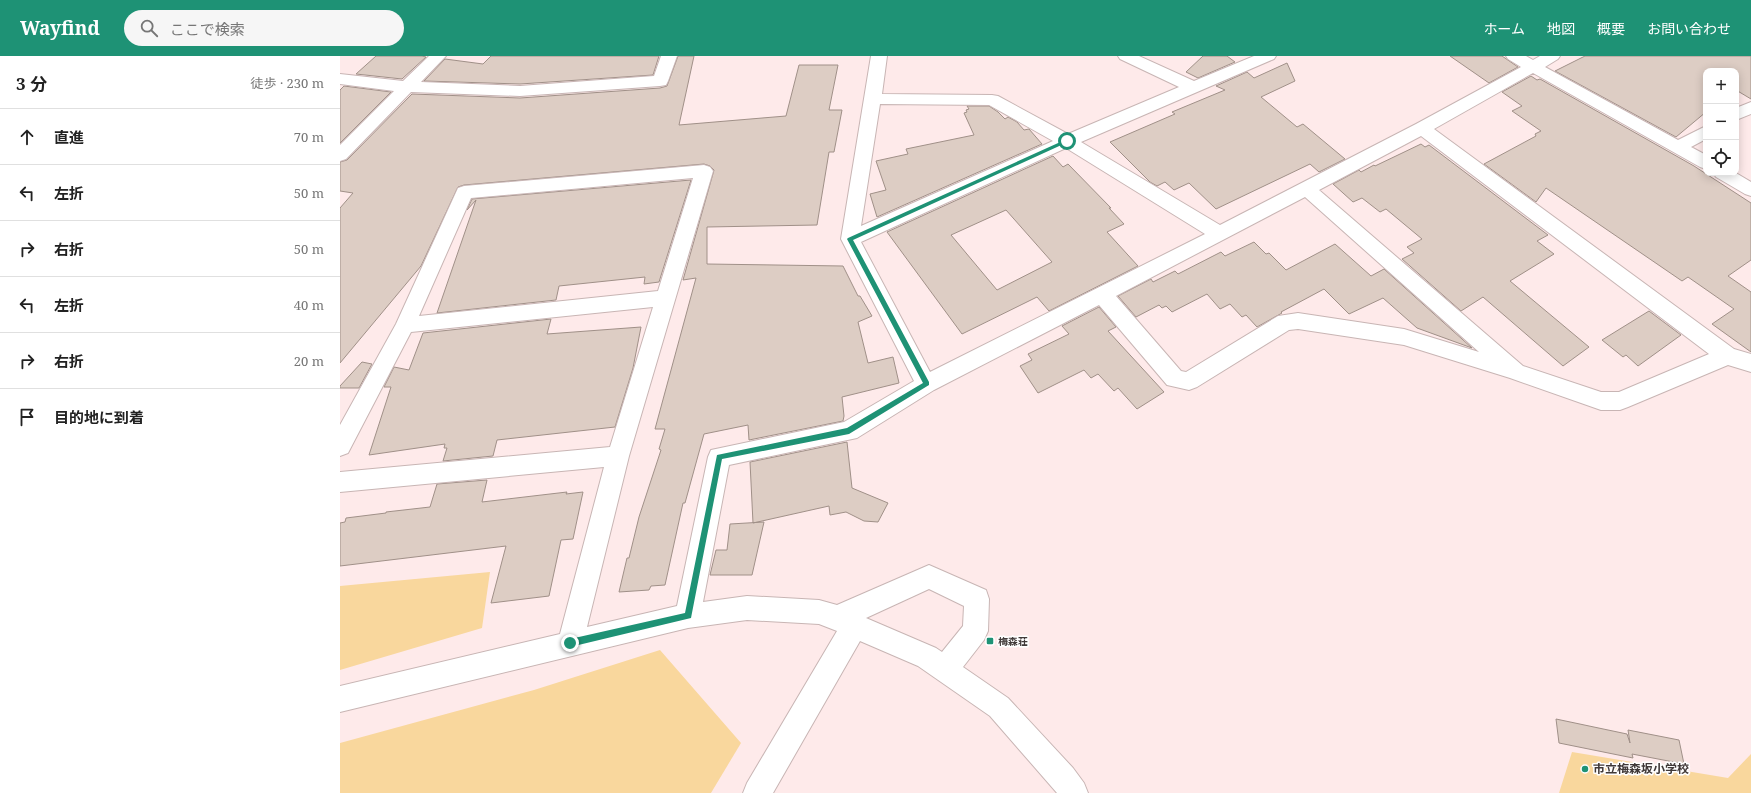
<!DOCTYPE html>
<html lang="ja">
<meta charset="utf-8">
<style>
:root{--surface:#fff;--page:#f6f6f6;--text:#222;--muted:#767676;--line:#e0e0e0;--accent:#1e9275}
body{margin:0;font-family:"Noto Serif","Noto Sans JP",serif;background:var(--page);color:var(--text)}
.controls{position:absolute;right:12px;top:12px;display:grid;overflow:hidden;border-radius:8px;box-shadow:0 2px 10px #0003}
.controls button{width:36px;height:36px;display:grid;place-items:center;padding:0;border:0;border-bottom:1px solid var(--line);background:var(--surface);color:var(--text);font:20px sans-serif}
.stop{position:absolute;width:12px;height:12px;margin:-9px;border:3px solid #1e9275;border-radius:50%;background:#fff}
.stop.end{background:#1e9275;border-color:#fff;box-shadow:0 1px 4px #0008}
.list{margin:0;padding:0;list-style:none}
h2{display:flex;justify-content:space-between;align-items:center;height:52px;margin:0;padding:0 16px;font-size:17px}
h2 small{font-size:13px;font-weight:400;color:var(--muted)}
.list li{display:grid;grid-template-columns:26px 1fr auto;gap:12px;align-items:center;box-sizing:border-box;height:56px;padding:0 16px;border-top:1px solid var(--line)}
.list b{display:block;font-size:15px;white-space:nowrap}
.list em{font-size:13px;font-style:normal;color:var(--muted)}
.icon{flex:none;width:22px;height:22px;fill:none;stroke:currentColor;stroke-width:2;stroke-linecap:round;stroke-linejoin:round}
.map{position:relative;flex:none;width:1411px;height:737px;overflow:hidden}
header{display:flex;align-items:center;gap:24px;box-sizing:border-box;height:56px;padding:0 20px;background:var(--accent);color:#fff}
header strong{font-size:19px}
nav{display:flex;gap:22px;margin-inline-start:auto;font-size:14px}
.search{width:280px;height:36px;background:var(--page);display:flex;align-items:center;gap:10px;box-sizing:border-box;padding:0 14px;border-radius:22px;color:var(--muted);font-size:15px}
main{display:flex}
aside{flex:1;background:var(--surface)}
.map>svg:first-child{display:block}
.green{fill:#f9d79d}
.building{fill:#ddcdc4;stroke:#a09088;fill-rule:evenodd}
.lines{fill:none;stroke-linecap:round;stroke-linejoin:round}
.minor-casing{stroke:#c8b5b4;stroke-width:2}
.minor{fill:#fff;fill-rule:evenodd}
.route{fill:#1e9275}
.poi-dot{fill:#1e9275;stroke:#fff;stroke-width:1.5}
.labels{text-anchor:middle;stroke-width:3;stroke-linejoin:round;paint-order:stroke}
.poi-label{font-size:10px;font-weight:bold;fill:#403938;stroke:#fff;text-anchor:start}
.near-poi-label{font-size:12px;font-weight:bold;fill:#403938;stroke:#fff;text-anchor:start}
</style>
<header>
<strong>Wayfind</strong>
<div class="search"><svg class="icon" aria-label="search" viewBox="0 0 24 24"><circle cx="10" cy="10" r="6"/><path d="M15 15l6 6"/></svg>ここで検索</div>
<nav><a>ホーム</a><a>地図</a><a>概要</a><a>お問い合わせ</a></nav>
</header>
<main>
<aside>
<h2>3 分<small>徒歩 · 230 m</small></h2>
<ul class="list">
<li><svg class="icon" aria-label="ahead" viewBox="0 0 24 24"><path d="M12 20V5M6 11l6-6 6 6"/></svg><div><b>直進</b></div><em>70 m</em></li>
<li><svg class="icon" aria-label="left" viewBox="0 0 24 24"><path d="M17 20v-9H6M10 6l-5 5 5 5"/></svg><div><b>左折</b></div><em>50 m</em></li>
<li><svg class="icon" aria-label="right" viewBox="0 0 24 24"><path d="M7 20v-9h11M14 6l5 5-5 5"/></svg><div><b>右折</b></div><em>50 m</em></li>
<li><svg class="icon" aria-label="left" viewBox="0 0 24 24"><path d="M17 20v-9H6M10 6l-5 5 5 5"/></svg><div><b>左折</b></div><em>40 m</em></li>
<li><svg class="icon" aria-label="right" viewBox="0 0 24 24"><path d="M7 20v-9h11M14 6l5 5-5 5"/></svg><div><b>右折</b></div><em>20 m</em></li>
<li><svg class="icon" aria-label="arrive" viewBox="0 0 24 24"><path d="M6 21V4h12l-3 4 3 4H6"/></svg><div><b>目的地に到着</b></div></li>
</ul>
</aside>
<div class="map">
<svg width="1411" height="737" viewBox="0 0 1411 737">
<rect width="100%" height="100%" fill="#feeaea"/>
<path class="green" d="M150 516 142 572 0 614V530Z
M320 594 401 687 371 737H0V687L194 634Z
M1232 696 1388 722 1411 698V737H1219Z"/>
<path class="building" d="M36 0H82L86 1 62 23 16 18Z
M151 0H319L313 19 180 28 84 25 105 3 143 8Z
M338 0H354L339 69 446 60 459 9H498L489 54H502L494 96H489L477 169 367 171V208L503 210 518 240H520L532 260 518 266 528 307 553 301 559 327 502 341 504 360 503 365 409 384 408 369 364 378 345 447H343L325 529 311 530 309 534 279 536 287 502H289L299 461 321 394 319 393 325 373H315L356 222 343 224 374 114 370 110 364 108 124 129 118 131 81 210 0 307V152L13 137 0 135V106L7 104 72 38 180 42 320 32 327 30Z
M863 0H887L895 6 858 22 846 16Z
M1110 0H1162L1178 11 1149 27Z
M1245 0H1411V43L1396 34V15H1366V56L1336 81 1215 15Z
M947 7 955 25 921 41 957 71 963 68 1005 103 979 116 970 108 876 153 849 127 834 134 825 126 817 130 810 126 770 86 835 58 832 56 885 34 876 30 907 16 914 22Z
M1191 20 1197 24 1200 23 1354 110 1411 147V204L1388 220 1411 236V296L1372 268 1394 253 1348 221 1342 225 1206 132 1196 146 1144 108 1196 80 1195 78 1201 75 1172 55 1182 50 1162 36Z
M4 30 51 36 0 87V34Z
M627 50H649L658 56 665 63 668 61 677 66 684 74 689 73 702 88 537 161 530 138 546 134 536 105 568 98 566 93 634 79 624 57 627 56 626 54 629 53Z
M1081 88 1085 91 1089 89 1208 179 1197 185 1214 198 1170 225 1249 291 1223 310 1143 241 1121 255 1062 203 1074 197 1067 191 1082 183 1046 153 1040 156 1022 142 1013 146 993 128 1019 114 1021 116 1034 109 1035 110Z
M713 100 723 111 728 108 771 152H769L784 168 767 176 798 210 709 255 697 241 622 278 547 176ZM666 154 712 206 657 234 611 179Z
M351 124 319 226 304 228 305 221 219 230 216 244 97 257 136 144 127 154 132 143Z
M914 186 926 198 929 197 946 214 995 188 1031 220 1044 213 1132 292 1077 272 1043 242 1009 258 984 233 941 256 942 257 917 271 906 259 902 261 890 248 880 253 867 238 832 256 826 250 822 252 819 249 796 261 778 240 811 223 813 226 835 215 838 218 881 196 885 200Z
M759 251 776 271 768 275 824 336 797 353 778 332 774 335 758 318 751 322 744 314 698 337 680 310 692 304 688 298 729 278 722 270Z
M1309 255 1341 279 1298 310 1286 299 1283 301 1262 284Z
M211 263 207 278 301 271 293 312 275 371 157 384 153 400 103 405 107 392H104L105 388 29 399 51 331H44L54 311 69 314 83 277Z
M22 306 32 308 19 332H0V330Z
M507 386 512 432 548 447 538 466 524 465 506 456 490 459 489 450 413 467 410 406Z
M147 424 142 446 227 436 226 438 243 436 233 483 221 484 209 540 151 547 166 490 0 510V467L5 466 6 462 46 457V456L90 451 97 428Z
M424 466 412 519H370L376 494H387L390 468Z
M1216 663 1287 678 1290 687 1288 674 1339 684 1344 708 1292 698 1293 702 1219 687Z"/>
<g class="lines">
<defs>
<path id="minor" d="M89 0H106L81 26 180 30 314 20 321 0H337L328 25 326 29 320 30 180 40 71 36 6 103 0 105V89L54 35 0 28V18L63 25Z
M531 0H547L542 38 652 39 658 40 728 78 839 31 780 3 778 0H799L854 25 914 0H936L934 3 741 86 880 169 1076 68 1181 11 1168 3 1166 0H1186L1193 4 1200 0H1220L1218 3 1205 11 1338 84 1366 70V83L1351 91 1366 99V113L1360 111 1193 17 1094 73 1394 293 1411 298V316L1388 309 1288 351 1280 354H1261L1170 322 1064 289 958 273 949 274 857 331 849 334 827 329 759 249 594 334 517 382 389 409 363 546 407 540 479 544 497 549 589 509 646 534 649 543 648 575 644 584 623 611 668 642 733 712 744 727 748 737H717L650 660 578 610 520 585 433 737H403L407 727 497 575 479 568 407 564 348 572 0 656V630L220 578 264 411 0 436V416L270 391 313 251 71 276 8 397 0 400V369L56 268 118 132 124 130 364 109 370 111 373 115 289 400 247 571 337 550 368 401 371 394 504 366 574 325 501 183ZM540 48 649 49 713 85 521 170ZM1081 80 1369 298 1279 336H1261L1183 310 979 134ZM726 92 865 178 590 316 521 186ZM353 122 318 235 79 260 131 142ZM965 141 1139 296 1064 273 958 257 938 260 846 316 841 315 776 240ZM589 533 624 550 623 570 602 596 596 592 526 562Z
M1411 46V58L1396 64V52Z
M1373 117H1396L1411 126V140L1405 138 1376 121Z"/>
</defs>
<use href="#minor" class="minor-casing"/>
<use href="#minor" class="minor"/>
</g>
<path class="route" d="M727 83 729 85 728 86 513 184 589 326V329L509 378 382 403 351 562 230 591 228 590V584L230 583 345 557 377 399 507 372 583 327 507 183 508 182Z"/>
<g class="poi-dot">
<rect x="646" y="581" width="8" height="8" rx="2"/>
<circle cx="1245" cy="713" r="4"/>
</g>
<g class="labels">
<g class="poi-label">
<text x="658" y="589">梅森荘</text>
</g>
<g class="near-poi-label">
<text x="1253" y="717">市立梅森坂小学校</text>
</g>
</g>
</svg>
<div class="controls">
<button>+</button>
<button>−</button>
<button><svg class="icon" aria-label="locate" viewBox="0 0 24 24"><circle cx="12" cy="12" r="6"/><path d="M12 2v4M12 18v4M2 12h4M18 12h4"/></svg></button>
</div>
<div class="stop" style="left:727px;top:85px"></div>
<div class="stop end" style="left:230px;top:587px"></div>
</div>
</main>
